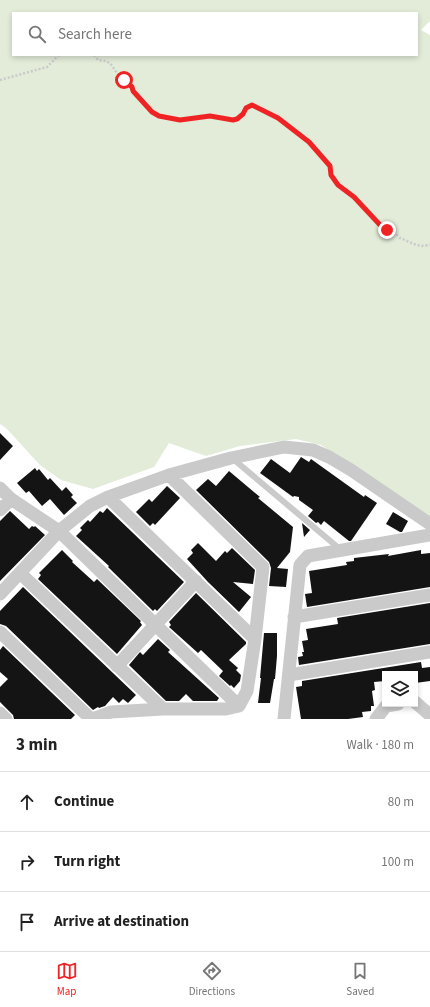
<!DOCTYPE html>
<meta charset="utf-8">
<style>
:root{--surface:#fff;--page:#f6f6f6;--text:#222;--muted:#767676;--line:#e0e0e0;--accent:#f02324}
body{margin:0;font-family:"Source Sans 3",sans-serif;background:var(--page);color:var(--text)}
.controls{position:absolute;right:12px;bottom:12px;display:grid;overflow:hidden;border-radius:0px;box-shadow:0 2px 6px #0003}
.controls button{width:36px;height:36px;display:grid;place-items:center;padding:0;border:0;border-bottom:1px solid var(--line);background:var(--surface);color:var(--text);font:20px sans-serif}
.stop{position:absolute;width:12px;height:12px;margin:-9px;border:3px solid #f02324;border-radius:50%;background:#fff}
.stop.end{background:#f02324;border-color:#fff;box-shadow:0 1px 4px #0008}
.list{margin:0;padding:0;list-style:none}
h2{display:flex;justify-content:space-between;align-items:center;height:52px;margin:0;padding:0 16px;font-size:17px}
h2 small{font-size:13px;font-weight:400;color:var(--muted)}
.list li{display:grid;grid-template-columns:26px 1fr auto;gap:12px;align-items:center;box-sizing:border-box;height:60px;padding:0 16px;border-top:1px solid var(--line)}
.list b{display:block;font-size:15px;white-space:nowrap}
.list em{font-size:13px;font-style:normal;color:var(--muted)}
.icon{flex:none;width:22px;height:22px;fill:none;stroke:currentColor;stroke-width:2;stroke-linecap:round;stroke-linejoin:round}
.map{position:relative;flex:none;width:430px;height:719px;overflow:hidden}
.search{position:absolute;background:var(--surface);box-shadow:0 2px 6px #0003;left:12px;right:12px;top:12px;height:44px;display:flex;align-items:center;gap:10px;box-sizing:border-box;padding:0 14px;border-radius:0px;color:var(--muted);font-size:15px}
.sheet{height:232px;background:var(--surface)}
nav{display:flex;justify-content:space-around;align-items:center;box-sizing:border-box;height:56px;border-top:1px solid var(--line);background:var(--surface);font-size:11px;color:var(--muted)}
nav a{display:grid;justify-items:center;gap:2px}
nav .on{color:var(--accent)}
.map>svg:first-child{display:block}
.green{fill:#e2ecd9;fill-rule:evenodd}
.building{fill:#141414}
.lines{fill:none;stroke-linecap:round;stroke-linejoin:round}
.path{stroke:#cacaca;stroke-width:2.5;stroke-dasharray:2 2;stroke-linecap:butt}
.lane{stroke:#cacaca;stroke-width:6}
.street{stroke:#cacaca;stroke-width:13}
.route{stroke:#f02324;stroke-width:5}
</style>
<div class="map">
<svg width="430" height="719" viewBox="0 0 430 719">
<rect width="100%" height="100%" fill="#fff"/>
<path class="green" d="M0 0H430V21L421 30 430 35V517L321 445 296 439 240 446 206 456 169 443 154 467 93 489 61 480 40 465 6 428 0 424ZM13 13H417V55H13Z"/>
<path class="building" d="M0 433 13 446 0 460Z
M301 457 309 462 311 459 364 497 365 495 377 503 351 541H349L324 521 321 525 318 522 316 523 308 516 313 510 299 500V497L294 496 293 497 260 473 271 459 290 473Z
M35 468 37 471 39 469 48 480 50 478 62 491 66 487 73 495 71 497 77 503 64 515 50 499 42 506 29 491 26 493 17 483Z
M229 471 260 497 258 498 293 527 290 552 277 568 288 569 286 587 269 586 271 568 269 562 196 490 208 479 216 486Z
M167 486 180 498 155 525 153 523 150 526 136 512 149 499 152 502Z
M107 508 184 582 157 611 155 609 153 611 108 567 109 566 76 536 82 530 80 528 88 520 90 522 100 511 103 513Z
M10 511 29 529 32 526 34 527 35 526 45 535 0 581V521Z
M393 512 408 521 402 532H400L386 524Z
M302 523 310 530 304 537Z
M198 543 216 561 225 551 227 553 232 548 255 570 253 584 233 582 251 597 239 612 208 582 187 559 193 553 191 550Z
M62 550 73 561 72 562 94 582 97 579 141 621 140 622 142 625 117 654 38 579 41 575 39 573Z
M421 550V554L430 553V587L307 607 305 594 312 593 309 571 347 565 346 562 354 561V558L389 554 388 556Z
M23 587 136 695 128 703 123 699 119 703 113 697 105 706 99 708 98 707 93 710 6 626 0 624V611Z
M196 593 246 642V644L229 660 238 668 236 670 241 675 240 681 234 688 231 685 230 686 219 676 223 671 201 650 198 653 169 627 171 625 169 622Z
M430 603V644L299 665 298 657 303 656 302 652H304L302 641 308 640 306 629 338 624 337 618Z
M264 633H277V656L275 679H274L270 703H258L261 678H260Z
M158 639 170 650 168 652 219 698 217 701H193L186 694 179 701H166L129 665 140 652 143 655Z
M3 646 75 715 71 719H14L13 715 0 702V687L8 679 0 672V650Z
M421 662 422 668 430 667V681L415 683V674H385V681L374 682 375 690 372 691 374 706H371V711L362 712 363 717 348 719H301L296 687 302 686V681Z"/>
<g class="lines">
<path class="path" d="M94 55 98 60 105 61 110 63 119 76 132 87 133 91 152 112 159 116 180 120 210 116 233 120 237 119 243 114 246 108 252 105 278 118 309 142 331 166V175L338 185 362 204 381 226 395 233 400 238 414 244 421 246 430 245
M0 80 47 67 59 55"/>
<path class="lane" d="M232 458 341 550"/>
<path class="street" d="M0 488 11 499 59 531 239 706
M108 497 255 639
M0 510 11 499
M20 573 163 709
M0 594 59 531 90 506 108 497 169 475 231 458 284 447 313 450 329 457 351 470 430 524
M294 617 430 595
M0 632 91 719
M117 666 196 581
M289 675 430 652
M415 702 430 715
M0 713 6 719
M92 719 111 712 163 709H226L239 706 247 691 255 639 263 567 169 475
M284 719 300 565 308 556 430 535
M376 719 386 706 398 704"/>
</g>
<g class="lines">
<path class="route" d="M124 80 132 87 133 91 152 112 159 116 180 120 210 116 233 120 237 119 243 114 246 108 252 105 278 118 309 142 330 166 331 175 338 185 354 197 381 226 387 230"/>
</g>
</svg>
<div class="controls">
<button><svg class="icon" aria-label="layers" viewBox="0 0 24 24"><path d="M12 4l9 5-9 5-9-5zM3 14l9 5 9-5"/></svg></button>
</div>
<div class="stop" style="left:124px;top:80px"></div>
<div class="stop end" style="left:387px;top:230px"></div>
<div class="search"><svg class="icon" aria-label="search" viewBox="0 0 24 24"><circle cx="10" cy="10" r="6"/><path d="M15 15l6 6"/></svg>Search here</div>
</div>
<section class="sheet">
<h2>3 min<small>Walk · 180 m</small></h2>
<ul class="list">
<li><svg class="icon" aria-label="ahead" viewBox="0 0 24 24"><path d="M12 20V5M6 11l6-6 6 6"/></svg><div><b>Continue</b></div><em>80 m</em></li>
<li><svg class="icon" aria-label="right" viewBox="0 0 24 24"><path d="M7 20v-9h11M14 6l5 5-5 5"/></svg><div><b>Turn right</b></div><em>100 m</em></li>
<li><svg class="icon" aria-label="arrive" viewBox="0 0 24 24"><path d="M6 21V4h12l-3 4 3 4H6"/></svg><div><b>Arrive at destination</b></div></li>
</ul>
</section>
<nav>
<a class="on"><svg class="icon" aria-label="map" viewBox="0 0 24 24"><path d="M3 6l6-2 6 2 6-2v14l-6 2-6-2-6 2zM9 4v14M15 6v14"/></svg>Map</a>
<a><svg class="icon" aria-label="directions" viewBox="0 0 24 24"><path d="M12 3l9 9-9 9-9-9zM9 14v-3h6M13 9l2 2-2 2"/></svg>Directions</a>
<a><svg class="icon" aria-label="saved" viewBox="0 0 24 24"><path d="M7 4h10v16l-5-4-5 4z"/></svg>Saved</a>
</nav>
